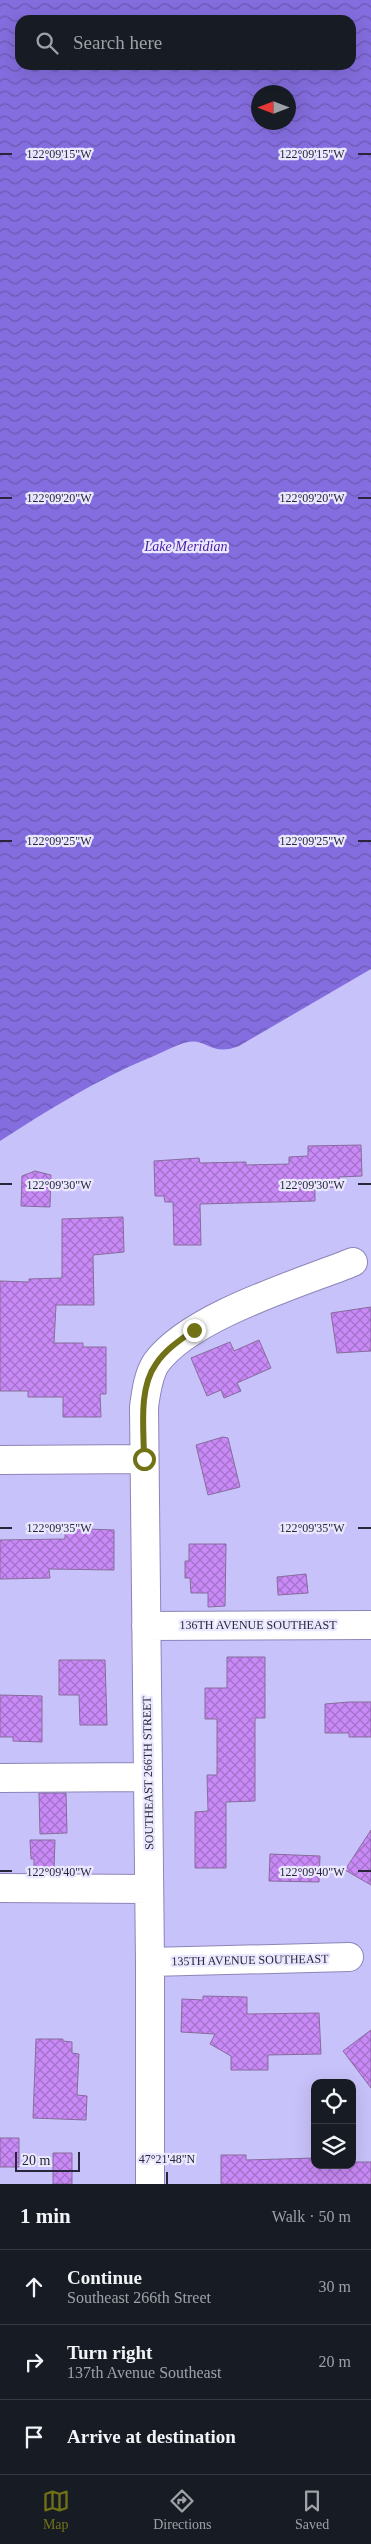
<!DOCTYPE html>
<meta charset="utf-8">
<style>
:root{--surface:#171b24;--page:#242831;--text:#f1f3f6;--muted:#9ea1a6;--line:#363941;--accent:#717216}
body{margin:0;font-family:Georgia,serif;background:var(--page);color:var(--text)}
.controls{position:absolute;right:15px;bottom:15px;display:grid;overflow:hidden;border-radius:10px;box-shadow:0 5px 20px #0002}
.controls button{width:45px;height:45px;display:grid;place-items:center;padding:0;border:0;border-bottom:1px solid var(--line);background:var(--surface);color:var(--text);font:25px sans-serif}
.compass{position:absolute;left:251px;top:85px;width:45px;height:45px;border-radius:50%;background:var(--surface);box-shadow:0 5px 20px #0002;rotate:270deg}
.scale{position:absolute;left:15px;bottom:12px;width:65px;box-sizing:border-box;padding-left:5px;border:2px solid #29263b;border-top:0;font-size:14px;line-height:18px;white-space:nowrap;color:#29263b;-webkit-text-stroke:4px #eae8ff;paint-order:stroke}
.stop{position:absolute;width:15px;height:15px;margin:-11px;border:4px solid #717216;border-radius:50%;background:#fff}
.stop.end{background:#717216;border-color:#fff;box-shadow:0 1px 5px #0008}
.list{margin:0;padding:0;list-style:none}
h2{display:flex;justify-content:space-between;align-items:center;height:65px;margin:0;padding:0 20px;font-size:21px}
h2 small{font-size:16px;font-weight:400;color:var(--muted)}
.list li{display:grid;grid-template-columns:32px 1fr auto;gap:15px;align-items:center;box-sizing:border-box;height:75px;padding:0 20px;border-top:1px solid var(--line)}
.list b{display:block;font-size:19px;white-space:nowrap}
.list p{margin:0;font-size:16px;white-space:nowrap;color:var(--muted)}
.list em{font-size:16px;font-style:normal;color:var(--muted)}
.icon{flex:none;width:28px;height:28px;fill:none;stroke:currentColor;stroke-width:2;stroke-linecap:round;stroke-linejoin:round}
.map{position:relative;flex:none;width:371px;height:2184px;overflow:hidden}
.search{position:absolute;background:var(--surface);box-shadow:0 5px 20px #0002;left:15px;right:15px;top:15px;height:55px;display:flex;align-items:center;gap:12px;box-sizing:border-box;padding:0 18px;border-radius:15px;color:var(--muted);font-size:19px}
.sheet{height:290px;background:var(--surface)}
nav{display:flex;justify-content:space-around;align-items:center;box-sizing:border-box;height:70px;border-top:1px solid var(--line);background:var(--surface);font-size:14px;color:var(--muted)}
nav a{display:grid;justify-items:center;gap:2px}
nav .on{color:var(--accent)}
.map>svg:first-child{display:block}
.water{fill:url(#water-waves);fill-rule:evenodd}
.building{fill:url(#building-cross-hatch);stroke:#876c9c}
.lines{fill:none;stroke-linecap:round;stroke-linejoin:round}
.minor-casing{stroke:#8c85b9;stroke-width:30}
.minor{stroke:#fff;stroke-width:28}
.route{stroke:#717216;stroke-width:6}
.ticks{fill:none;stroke:#29263b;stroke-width:2}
.labels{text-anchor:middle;stroke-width:4.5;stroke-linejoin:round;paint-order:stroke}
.street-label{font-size:12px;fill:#29263b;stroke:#eae8ff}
.water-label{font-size:14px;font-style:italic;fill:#4e21a7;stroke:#eae8ff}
.ticks-label{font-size:12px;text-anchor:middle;fill:#29263b;stroke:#eae8ff;stroke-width:4.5;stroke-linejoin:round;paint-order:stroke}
</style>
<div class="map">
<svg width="371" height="2184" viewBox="0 0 371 2184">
<defs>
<pattern id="water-waves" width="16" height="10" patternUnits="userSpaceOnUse" patternTransform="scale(1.25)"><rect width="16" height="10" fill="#846dde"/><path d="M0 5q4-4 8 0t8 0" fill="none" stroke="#6c59b5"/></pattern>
<pattern id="building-cross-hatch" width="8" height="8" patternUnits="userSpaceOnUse" patternTransform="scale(1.25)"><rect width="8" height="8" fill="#c98af7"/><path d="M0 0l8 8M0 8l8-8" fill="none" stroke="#a371c9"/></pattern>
</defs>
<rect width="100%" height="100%" fill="#c8c2fa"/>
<path class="water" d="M0 0H371V969L239 1046C212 1057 206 1038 188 1042 175 1045 162 1053 149 1058 96 1080 48 1110 0 1141ZM20 20H351V65H20ZM258 92H288V122H258Z"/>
<path class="building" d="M361 1145 362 1176 339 1177V1187L315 1188V1201L200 1204 201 1245H174L173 1202H165L164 1196H155L154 1161 199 1158 200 1163 246 1162V1165L289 1164V1157L308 1156V1146Z
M35 1171 51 1175 50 1207 21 1206 22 1176Z
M123 1217 124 1252 93 1255 94 1305H56L54 1343H83V1347H106V1394H100L101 1417H63V1397H28V1391H0V1281L29 1282V1279L62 1278V1219Z
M371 1307V1351L337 1353 331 1313Z
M259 1340 271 1368 237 1383 241 1391 224 1398 221 1390 207 1396 191 1358 230 1342 234 1351Z
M223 1437 228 1438 240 1487 208 1495 196 1445Z
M65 1523 87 1524V1529L114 1530V1570L49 1569 50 1578 0 1579V1540L65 1539Z
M189 1544H226L225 1606 208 1607V1593H191L190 1578H185V1561H189Z
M306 1574 308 1593 278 1595 277 1577Z
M227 1657H265V1718H255V1801L226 1802V1868H195V1812L208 1811 207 1775H217V1719H205V1688H227Z
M59 1660H105L107 1725H80L79 1695H59Z
M0 1695 42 1696V1742L13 1741V1737H0Z
M349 1702H371V1737H349V1733H325V1704Z
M39 1793H66L67 1833 40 1834Z
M371 1830V1885L345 1870Z
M30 1840H55L54 1869 34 1870V1859H31Z
M270 1854 320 1856 319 1882 269 1881Z
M203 1996 247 1997V2014L319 2013 321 2054 268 2055V2070H231V2056L210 2044 215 2034 181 2032 182 1999 203 2000Z
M371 2030V2088L343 2051Z
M36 2039H63V2041L72 2042V2053L79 2054 77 2095 87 2096 86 2120 33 2118Z
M0 2138H19V2167H0Z
M53 2153H72V2184H53Z
M221 2155H246V2160L315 2158V2165H352V2162H371V2184H221Z"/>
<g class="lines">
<defs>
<path id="minor" d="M0 1460 144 1459
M146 1626 371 1625
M0 1778 147 1777
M0 1888 149 1889
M150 1962 349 1957
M150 2184V1962L144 1407C146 1393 148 1375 156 1363 190 1316 298 1284 353 1262"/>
</defs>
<use href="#minor" class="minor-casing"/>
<use href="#minor" class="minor"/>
</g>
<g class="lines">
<path class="route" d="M144 1459C144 1430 138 1389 156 1364 165 1350 180 1340 194 1330"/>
</g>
<path class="ticks" d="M0 154H12M358 154H371M0 498H12M358 498H371M0 841H12M358 841H371M0 1184H12M358 1184H371M0 1528H12M358 1528H371M0 1871H12M358 1871H371M167 2172V2184"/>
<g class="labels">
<g class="street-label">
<text x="258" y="1629">136TH AVENUE SOUTHEAST</text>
<text transform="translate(148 1773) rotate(-91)" y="4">SOUTHEAST 266TH STREET</text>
<text transform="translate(250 1960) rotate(-1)" y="4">135TH AVENUE SOUTHEAST</text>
</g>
<g class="water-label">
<text x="186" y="551">Lake Meridian</text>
</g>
</g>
<g class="ticks-label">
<text x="312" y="158">122°09'15"W</text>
<text x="59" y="158">122°09'15"W</text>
<text x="312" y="502">122°09'20"W</text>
<text x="59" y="502">122°09'20"W</text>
<text x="59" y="845">122°09'25"W</text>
<text x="312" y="845">122°09'25"W</text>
<text x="59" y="1189">122°09'30"W</text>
<text x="312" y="1189">122°09'30"W</text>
<text x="59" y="1532">122°09'35"W</text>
<text x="312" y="1532">122°09'35"W</text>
<text x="59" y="1876">122°09'40"W</text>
<text x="312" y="1876">122°09'40"W</text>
<text x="167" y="2163">47°21'48"N</text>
</g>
</svg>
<div class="controls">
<button><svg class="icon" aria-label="locate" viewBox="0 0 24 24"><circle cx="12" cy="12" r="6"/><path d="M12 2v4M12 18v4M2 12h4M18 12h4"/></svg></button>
<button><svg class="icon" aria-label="layers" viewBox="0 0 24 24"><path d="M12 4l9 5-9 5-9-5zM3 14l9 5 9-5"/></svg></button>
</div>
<svg class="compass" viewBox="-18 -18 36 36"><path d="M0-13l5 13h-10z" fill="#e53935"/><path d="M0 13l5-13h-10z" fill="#9ea1a6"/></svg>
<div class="scale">20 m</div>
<div class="stop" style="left:144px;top:1459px"></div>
<div class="stop end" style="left:194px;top:1330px"></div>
<div class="search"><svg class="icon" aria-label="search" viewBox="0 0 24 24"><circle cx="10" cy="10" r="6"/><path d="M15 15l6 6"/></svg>Search here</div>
</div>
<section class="sheet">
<h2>1 min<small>Walk · 50 m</small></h2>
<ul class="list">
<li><svg class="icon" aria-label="ahead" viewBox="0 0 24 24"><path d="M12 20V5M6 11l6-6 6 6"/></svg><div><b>Continue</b><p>Southeast 266th Street</p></div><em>30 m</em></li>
<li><svg class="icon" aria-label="right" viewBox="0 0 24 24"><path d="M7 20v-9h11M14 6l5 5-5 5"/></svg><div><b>Turn right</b><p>137th Avenue Southeast</p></div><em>20 m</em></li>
<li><svg class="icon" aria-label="arrive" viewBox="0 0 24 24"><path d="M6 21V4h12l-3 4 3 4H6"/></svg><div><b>Arrive at destination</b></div></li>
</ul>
</section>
<nav>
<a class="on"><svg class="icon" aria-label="map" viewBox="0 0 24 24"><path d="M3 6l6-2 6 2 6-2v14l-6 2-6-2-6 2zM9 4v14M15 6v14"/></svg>Map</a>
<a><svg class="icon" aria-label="directions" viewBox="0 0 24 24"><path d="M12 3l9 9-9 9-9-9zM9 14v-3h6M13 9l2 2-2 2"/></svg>Directions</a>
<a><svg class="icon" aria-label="saved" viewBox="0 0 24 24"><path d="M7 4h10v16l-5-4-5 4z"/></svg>Saved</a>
</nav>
